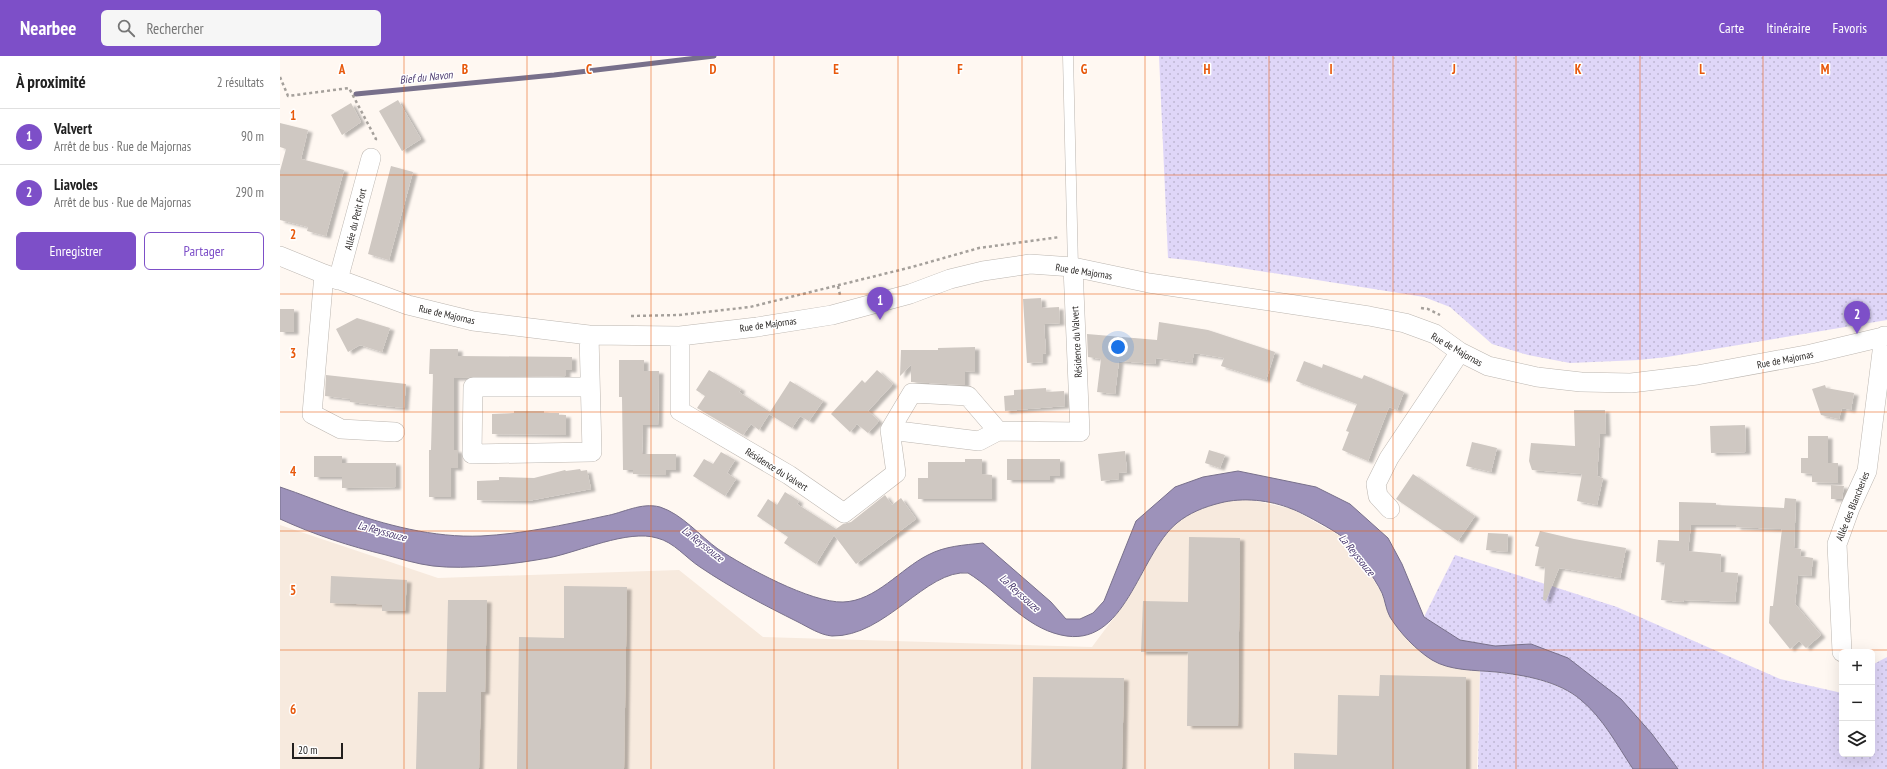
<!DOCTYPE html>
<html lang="fr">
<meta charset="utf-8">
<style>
:root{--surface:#fff;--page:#f6f6f6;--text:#222;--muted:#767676;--line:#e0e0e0;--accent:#7d4fc8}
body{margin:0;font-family:"PT Sans Narrow",sans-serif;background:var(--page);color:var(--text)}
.controls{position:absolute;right:12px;bottom:12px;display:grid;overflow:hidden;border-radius:6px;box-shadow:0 4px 16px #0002}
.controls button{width:36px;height:36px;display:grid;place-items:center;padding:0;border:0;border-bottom:1px solid var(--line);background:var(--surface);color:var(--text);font:20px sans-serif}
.scale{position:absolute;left:12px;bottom:10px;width:51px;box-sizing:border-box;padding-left:4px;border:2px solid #221f1d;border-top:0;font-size:11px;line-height:14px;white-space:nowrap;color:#221f1d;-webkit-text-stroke:3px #fff;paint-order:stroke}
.you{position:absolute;left:838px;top:291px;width:14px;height:14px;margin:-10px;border:3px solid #fff;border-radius:50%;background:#1a73e8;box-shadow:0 0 0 6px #1a73e833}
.badge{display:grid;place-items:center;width:26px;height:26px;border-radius:50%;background:var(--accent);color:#fff;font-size:13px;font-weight:700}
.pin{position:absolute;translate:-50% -33px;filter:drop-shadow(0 1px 2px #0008)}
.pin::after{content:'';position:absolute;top:21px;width:14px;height:12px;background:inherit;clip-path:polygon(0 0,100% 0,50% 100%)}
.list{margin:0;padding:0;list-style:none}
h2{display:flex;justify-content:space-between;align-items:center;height:52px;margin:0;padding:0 16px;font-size:17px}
h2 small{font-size:13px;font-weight:400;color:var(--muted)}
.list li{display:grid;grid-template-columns:26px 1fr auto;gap:12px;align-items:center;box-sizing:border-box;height:56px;padding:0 16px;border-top:1px solid var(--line)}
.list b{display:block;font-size:15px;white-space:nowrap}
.list p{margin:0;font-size:13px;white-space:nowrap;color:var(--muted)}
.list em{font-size:13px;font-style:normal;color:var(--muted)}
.actions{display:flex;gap:8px;padding:12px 16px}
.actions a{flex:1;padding:9px 0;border:1px solid var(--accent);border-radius:6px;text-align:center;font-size:14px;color:var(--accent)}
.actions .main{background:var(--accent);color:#fff}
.icon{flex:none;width:22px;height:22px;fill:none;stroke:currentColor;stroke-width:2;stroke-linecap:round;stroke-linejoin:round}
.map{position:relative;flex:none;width:1607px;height:713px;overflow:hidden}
header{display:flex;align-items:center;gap:24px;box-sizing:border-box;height:56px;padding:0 20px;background:var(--accent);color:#fff}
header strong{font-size:19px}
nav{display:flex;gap:22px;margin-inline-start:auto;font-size:14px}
.search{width:280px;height:36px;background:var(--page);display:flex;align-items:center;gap:10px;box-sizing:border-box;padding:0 14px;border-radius:6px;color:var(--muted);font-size:15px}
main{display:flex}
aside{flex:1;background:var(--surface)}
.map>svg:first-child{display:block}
.built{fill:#f7eade}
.grass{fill:url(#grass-dots)}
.water{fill:#9d92ba;stroke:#78708b}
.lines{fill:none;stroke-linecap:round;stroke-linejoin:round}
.stream{stroke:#78708b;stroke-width:5}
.building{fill:#cfc8c2;filter:url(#shadow)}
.lane-casing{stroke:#bcb6b0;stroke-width:11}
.street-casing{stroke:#bcb6b0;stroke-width:20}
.path{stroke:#a5a09b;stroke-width:2.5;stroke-dasharray:3 3;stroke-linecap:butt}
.lane{stroke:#fff;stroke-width:10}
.street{stroke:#fff;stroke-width:19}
.grid{fill:none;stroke:#e8590c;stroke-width:1;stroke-opacity:0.55}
.labels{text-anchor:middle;stroke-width:3;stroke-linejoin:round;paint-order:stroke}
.street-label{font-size:10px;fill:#221f1d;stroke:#fff}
.water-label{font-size:11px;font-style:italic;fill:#4d3c71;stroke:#fff}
.grid-label{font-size:13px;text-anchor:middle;font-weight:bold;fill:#e8590c;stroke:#fff;stroke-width:3;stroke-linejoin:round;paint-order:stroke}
</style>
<header>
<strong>Nearbee</strong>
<div class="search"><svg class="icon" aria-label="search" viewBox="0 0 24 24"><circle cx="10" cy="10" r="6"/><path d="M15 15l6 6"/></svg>Rechercher</div>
<nav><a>Carte</a><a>Itinéraire</a><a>Favoris</a></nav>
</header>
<main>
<aside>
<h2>À proximité<small>2 résultats</small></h2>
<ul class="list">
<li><span class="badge">1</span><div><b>Valvert</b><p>Arrêt de bus · Rue de Majornas</p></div><em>90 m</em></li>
<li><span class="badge">2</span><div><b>Liavoles</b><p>Arrêt de bus · Rue de Majornas</p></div><em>290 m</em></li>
</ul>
<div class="actions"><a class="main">Enregistrer</a><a>Partager</a></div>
</aside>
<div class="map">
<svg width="1607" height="713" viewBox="0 0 1607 713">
<defs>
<pattern id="grass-dots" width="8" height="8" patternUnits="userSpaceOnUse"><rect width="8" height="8" fill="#dfd6f8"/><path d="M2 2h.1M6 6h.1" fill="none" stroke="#bfb7d4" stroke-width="1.8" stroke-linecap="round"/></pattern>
<filter id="shadow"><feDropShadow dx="4.5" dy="2.5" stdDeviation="1" flood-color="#0004"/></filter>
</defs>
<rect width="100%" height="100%" fill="#fff8f2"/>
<path class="built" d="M951 444H972L1012 453 1060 480 1086 512 1101 536 1109 560 1174 612 1200 615 1197 713H0V469L158 522 399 514 483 581 812 591 841 552 881 485 895 468 910 458 928 450Z"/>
<path class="grass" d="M879 0H1607V264L1387 301 1359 304 1290 307 1248 299 1212 288 1170 251 1144 241 917 205 888 202Z
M1175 499 1337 551 1500 623 1562 637V698H1592V609L1607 601V713H1398L1372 678 1251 588 1215 590 1180 584 1144 561Z
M1200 615C1235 618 1270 622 1299 642 1318 655 1340 693 1353 713H1198Z"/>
<path class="water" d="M958 415 1036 431 1070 448 1108 482 1122 508 1144 561 1180 584 1215 590 1251 588 1288 602 1341 643 1372 678 1398 713H1353C1337 689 1323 662 1301 644 1279 625 1244 619 1216 616 1195 614 1170 615 1152 604 1136 594 1120 577 1110 561 1106 554 1105 544 1102 537 1095 522 1073 492 1061 480 1055 475 1021 456 1012 453 990 444 963 441 940 447 924 451 909 457 897 467 858 499 846 594 781 579 744 571 719 536 688 517 646 513 606 581 552 580 540 579 528 571 518 566 484 549 451 532 420 511 406 502 394 486 377 482 348 473 299 496 268 502 235 508 187 514 153 510 137 508 121 503 106 499 69 490 35 479 0 463V431C21 438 40 446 60 453 105 469 154 482 201 480 242 478 284 469 325 460 343 457 361 446 380 451 402 458 420 480 438 493 465 511 531 547 563 546 596 545 620 513 648 499 665 490 684 489 703 487L771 546 786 563H800L813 557 824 545 856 465 895 431 923 421Z"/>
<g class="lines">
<path class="stream" d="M76 38 274 19 434 0"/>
</g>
<path class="building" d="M118 44 141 83 122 95 99 55Z
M71 47 81 66 62 79 51 59Z
M0 67 28 74 21 103 64 114 46 180 27 175 28 171 0 164V115L6 93 0 91Z
M111 110 133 116 109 204 88 198Z
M761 242 762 252 779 251 780 267 764 268 766 297 763 298V306L747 307 743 243Z
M0 253H14V276H0Z
M77 262 110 272 102 296 80 289 68 296 56 273Z
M879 266 928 274 995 296 986 324 941 310 944 302 914 297 912 307 876 302 875 308 839 305 835 338 817 336 821 303 808 301 807 278 877 284Z
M695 291V316L685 315V329L631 326V309L620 320 621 294H658V292Z
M150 293H178V300L292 301V314H286V320L174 322V394H178V412H171V441H149V394H151L153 318H149Z
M339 304H364V315H379L378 369H363L362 398H396V414H386V419L353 418V414H343L342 341H339Z
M1024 305 1042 312 1043 308 1082 323 1084 319 1124 336 1117 354 1109 351 1088 405 1062 394 1069 376 1066 375 1077 348 1016 325Z
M429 314 461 333 459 336 490 356 510 325 543 345 529 365 520 360 512 372 489 358 479 374 471 368 463 379 417 352 425 340 416 334Z
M597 314 613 328 588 355 599 365 588 377 577 368 570 376 551 358 582 324 585 327Z
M46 319 126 328 124 352 70 346V343L45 340Z
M1545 329 1546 332 1574 337 1571 354 1562 352 1559 363 1541 359 1532 333Z
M766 332V336L784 335 785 350 725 355 724 340 734 339V334Z
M1294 354H1325L1326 378H1320L1317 420 1323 422 1317 449 1297 445 1302 418 1252 414 1249 405 1251 387 1295 390Z
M234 355H264V357H279V359H286V379L212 378V358L234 357Z
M1465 369 1466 396 1431 397 1430 370Z
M1528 380H1548V407H1558V427L1532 426V418L1521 417V402H1528Z
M1192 386 1217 392 1211 416 1186 410Z
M929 394 945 399 940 412 925 407Z
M845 395 847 416 839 417V423L821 425 818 398Z
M441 396 455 404 447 417 456 423 445 440 413 420 424 403 433 408Z
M34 400H62V407H116V431L62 432V421H34Z
M685 403H702V418L712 419V443H638V422H648V406H685Z
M727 403H780V420H770V424H727Z
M300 413 301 415 307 414 311 433 248 445 197 444V425L219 424V421L254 422 285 414 286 415Z
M1133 418 1195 460 1178 485 1116 443Z
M1551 429 1564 430 1562 443H1551Z
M505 436 519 445 517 448 556 473 563 468 571 466 605 439 612 449 621 442 636 463 576 508 554 479 536 508 504 487 508 481 477 460 488 443 497 449Z
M1505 442 1516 443 1514 492 1521 493 1520 500 1533 502 1531 520 1518 519 1515 548 1541 579 1526 592 1519 585 1510 593 1489 567 1490 550H1493L1502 473 1456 471V469H1411L1408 495 1441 498 1440 516 1458 517 1455 546 1404 544 1403 546 1381 544 1385 507 1376 506 1378 484 1399 485V446L1436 447V449L1504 452Z
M1260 475 1294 483 1346 492 1340 522 1279 512 1266 545 1263 544 1265 511 1255 510 1259 491 1255 490Z
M1208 477 1228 478 1227 496 1206 494Z
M909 481 960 482 958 670H907L908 596H861L863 545 908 546Z
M51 520 127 524 125 555H102V549L50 547Z
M284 530 347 531 344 713H237L239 581 284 582Z
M168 544H207L205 636H201L199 713H136L138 636H166Z
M1100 619 1186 621V713H1014V697L1057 699 1058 639 1099 640Z
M753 621 844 622 842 713H751Z"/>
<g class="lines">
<defs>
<path id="lane" d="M788 0 793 211"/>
<path id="street" d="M0 200 44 218 128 249 193 265 309 279 400 280 477 271 552 259 630 238 670 223 703 215 750 208 793 211 869 227 1089 260 1125 267 1155 278 1180 296 1208 310 1257 321 1301 326 1351 327 1417 319 1531 298 1607 280
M44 218 32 358 61 373 115 376
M58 224 91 102
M309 279 312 396 192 398 193 331H310
M400 280V355L509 419 564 457 616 417 610 374 632 337 688 340 718 375 800 376 793 211
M610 374 699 385 718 375
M1110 453 1098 440 1096 428 1109 402 1180 296
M1562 596 1557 488 1570 452 1587 415 1604 280"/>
</defs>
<use href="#lane" class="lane-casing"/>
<use href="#street" class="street-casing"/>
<path class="path" d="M0 21 8 40 69 32 96 83 95 86
M558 230 560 239
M1141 252 1148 253 1160 259
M351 260 399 259 470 251 632 211 699 192 780 181"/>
<use href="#lane" class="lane"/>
<use href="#street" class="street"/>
</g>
<path class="grid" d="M124 0V713M247 0V713M371 0V713M494 0V713M618 0V713M742 0V713M865 0V713M989 0V713M1113 0V713M1236 0V713M1360 0V713M1483 0V713M0 119H1607M0 238H1607M0 356H1607M0 475H1607M0 594H1607"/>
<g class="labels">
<g class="street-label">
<text transform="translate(75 163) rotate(-76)" y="4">Allée du Petit Fort</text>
<text transform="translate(804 215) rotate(9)" y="4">Rue de Majornas</text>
<text transform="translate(167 258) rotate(13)" y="4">Rue de Majornas</text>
<text transform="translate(488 268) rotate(-8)" y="4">Rue de Majornas</text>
<text transform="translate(796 286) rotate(-93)" y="4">Résidence du Valvert</text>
<text transform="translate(1177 293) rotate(30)" y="4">Rue de Majornas</text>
<text transform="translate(1505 303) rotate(-11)" y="4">Rue de Majornas</text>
<text transform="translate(497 413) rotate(32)" y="4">Résidence du Valvert</text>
<text transform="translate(1572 450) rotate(-68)" y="4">Allée des Blancheries</text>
</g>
<g class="water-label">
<text transform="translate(146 21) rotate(-6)" y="4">Bief du Navon</text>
<text transform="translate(102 475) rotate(15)" y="4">La Reyssouze</text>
<text transform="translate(423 488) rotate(38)" y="4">La Reyssouze</text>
<text transform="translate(1077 499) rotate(51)" y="4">La Reyssouze</text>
<text transform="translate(740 537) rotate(42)" y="4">La Reyssouze</text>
</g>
</g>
<g class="grid-label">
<text x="62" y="18">A</text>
<text x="185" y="18">B</text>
<text x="309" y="18">C</text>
<text x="433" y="18">D</text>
<text x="556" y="18">E</text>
<text x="680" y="18">F</text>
<text x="804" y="18">G</text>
<text x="927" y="18">H</text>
<text x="1051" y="18">I</text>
<text x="1174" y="18">J</text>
<text x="1298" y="18">K</text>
<text x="1422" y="18">L</text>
<text x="1545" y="18">M</text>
<text x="13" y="64">1</text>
<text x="13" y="183">2</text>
<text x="13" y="302">3</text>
<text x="13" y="420">4</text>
<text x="13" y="539">5</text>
<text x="13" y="658">6</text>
</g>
</svg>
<div class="controls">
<button>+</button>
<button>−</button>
<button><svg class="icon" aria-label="layers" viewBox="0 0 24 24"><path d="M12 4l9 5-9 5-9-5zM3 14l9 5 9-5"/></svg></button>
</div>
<div class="scale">20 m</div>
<div class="you"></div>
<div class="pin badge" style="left:600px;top:264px">1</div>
<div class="pin badge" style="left:1577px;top:278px">2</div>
</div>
</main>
